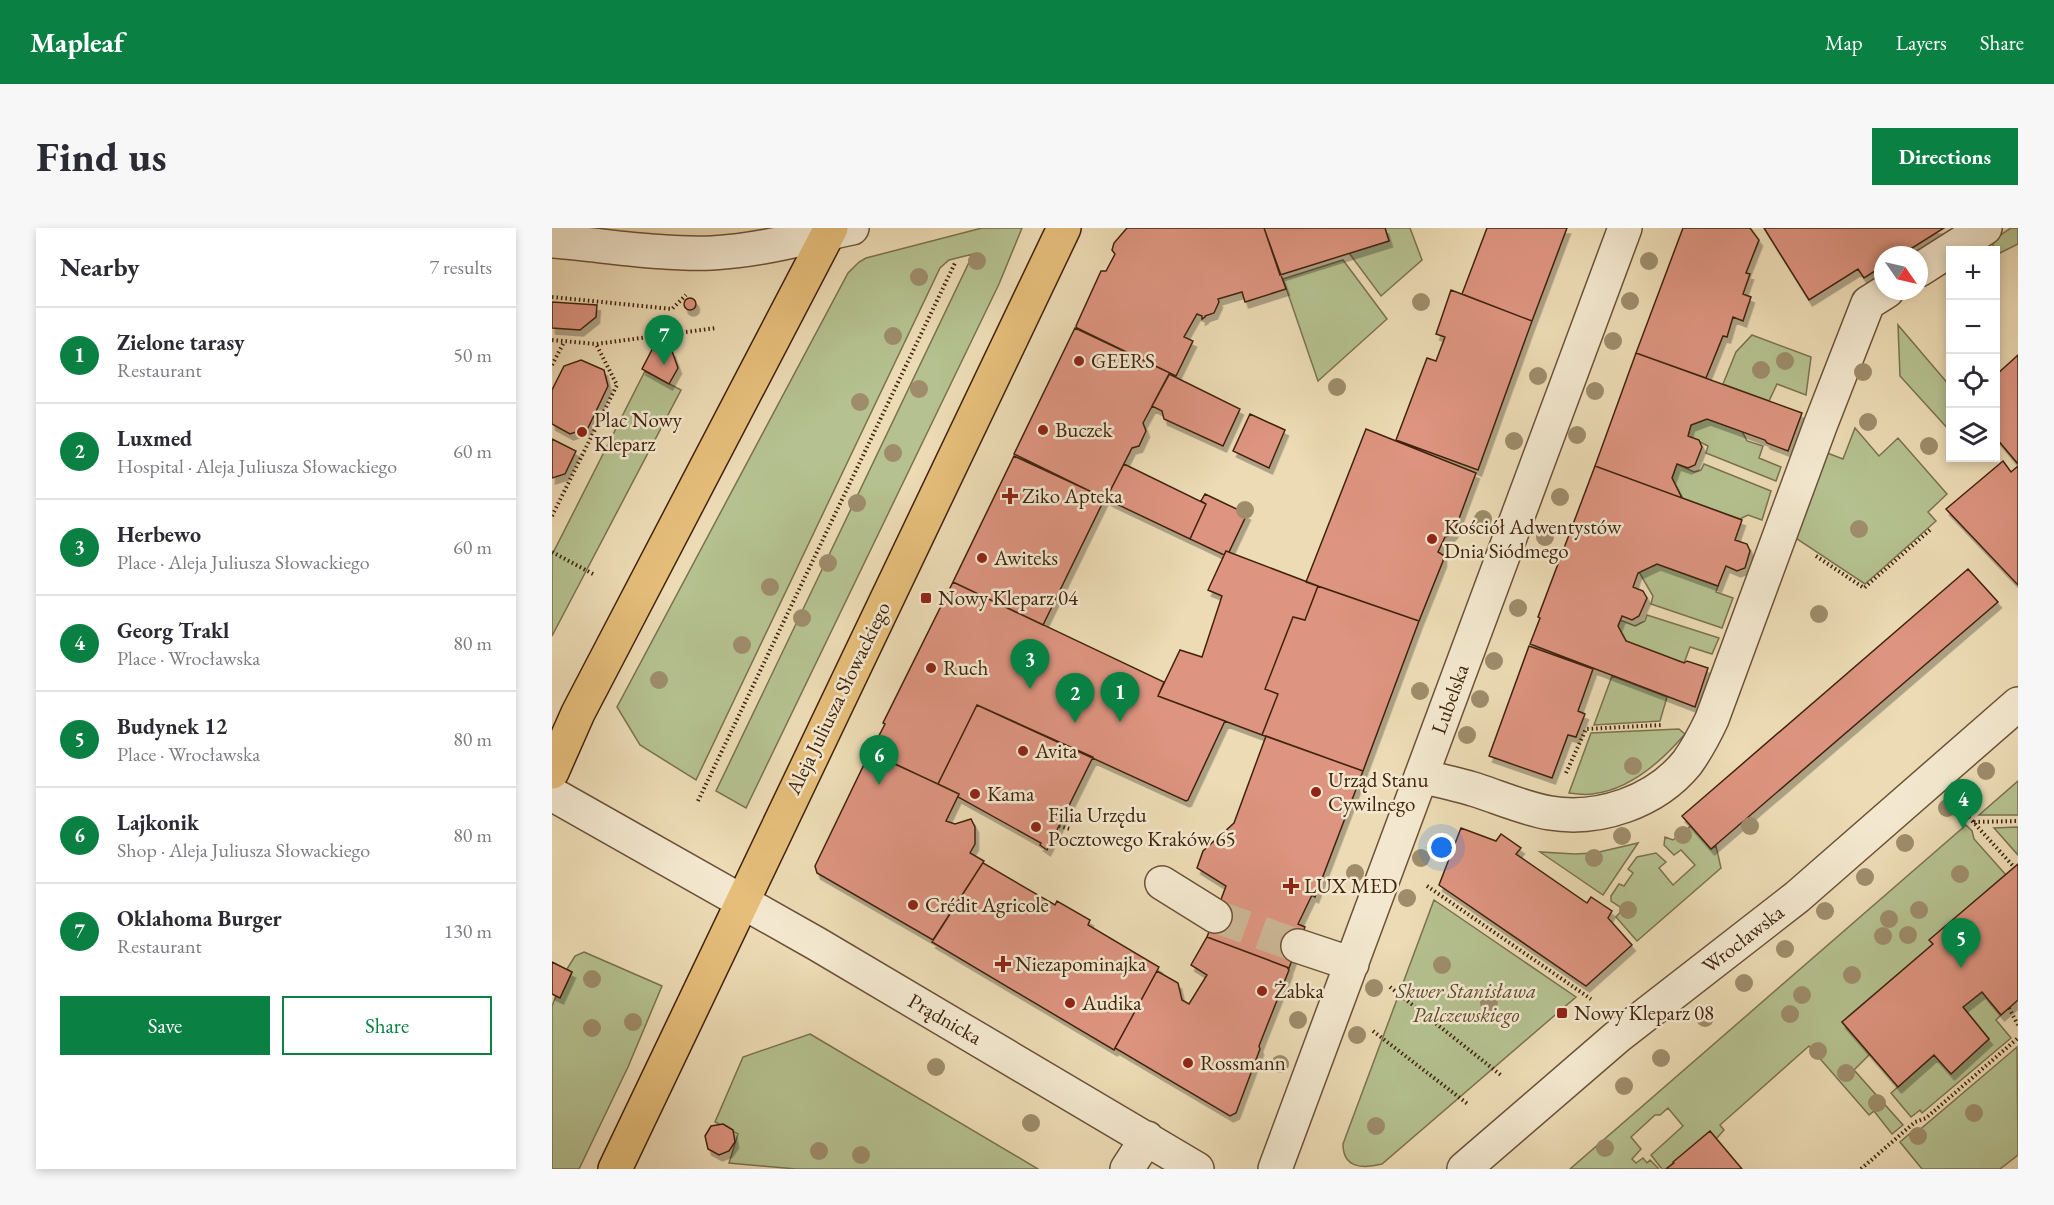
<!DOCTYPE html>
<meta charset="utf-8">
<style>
:root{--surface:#fff;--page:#f7f7f7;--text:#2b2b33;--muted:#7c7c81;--line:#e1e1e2;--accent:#0b8043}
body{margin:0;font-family:"EB Garamond",serif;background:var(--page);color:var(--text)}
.controls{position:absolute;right:18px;top:18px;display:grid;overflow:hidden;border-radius:0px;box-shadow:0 3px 9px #0003}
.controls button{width:54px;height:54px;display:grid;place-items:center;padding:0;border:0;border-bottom:2px solid var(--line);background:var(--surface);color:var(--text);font:30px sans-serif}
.compass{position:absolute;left:1322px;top:18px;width:54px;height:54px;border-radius:50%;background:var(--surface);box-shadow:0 3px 9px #0003;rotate:124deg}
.you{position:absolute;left:890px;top:620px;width:21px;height:21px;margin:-15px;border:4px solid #fff;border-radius:50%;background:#1a73e8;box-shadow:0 0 0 9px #1a73e833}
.badge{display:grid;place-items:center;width:39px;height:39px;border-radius:50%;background:var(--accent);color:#fff;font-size:20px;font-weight:700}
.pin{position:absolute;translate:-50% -50px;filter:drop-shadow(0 2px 3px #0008)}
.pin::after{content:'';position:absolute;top:32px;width:21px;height:18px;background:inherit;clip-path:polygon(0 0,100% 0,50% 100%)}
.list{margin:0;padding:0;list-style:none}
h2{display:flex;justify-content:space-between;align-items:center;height:78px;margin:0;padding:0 24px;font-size:26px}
h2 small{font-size:20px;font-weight:400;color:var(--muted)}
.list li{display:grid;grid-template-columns:39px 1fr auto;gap:18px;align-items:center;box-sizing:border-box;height:96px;padding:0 24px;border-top:2px solid var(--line)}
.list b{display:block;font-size:22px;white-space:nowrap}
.list p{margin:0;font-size:20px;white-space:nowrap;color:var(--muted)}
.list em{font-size:20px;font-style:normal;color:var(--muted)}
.actions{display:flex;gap:12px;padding:18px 24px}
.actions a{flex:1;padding:14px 0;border:2px solid var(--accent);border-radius:0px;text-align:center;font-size:21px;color:var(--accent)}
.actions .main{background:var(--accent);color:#fff}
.icon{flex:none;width:33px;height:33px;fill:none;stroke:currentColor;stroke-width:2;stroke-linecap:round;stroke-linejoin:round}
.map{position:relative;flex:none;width:1466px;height:941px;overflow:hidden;border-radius:0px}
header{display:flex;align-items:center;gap:36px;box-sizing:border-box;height:84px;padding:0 30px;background:var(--accent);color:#fff}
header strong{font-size:28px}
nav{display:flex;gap:33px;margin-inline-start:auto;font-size:21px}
.intro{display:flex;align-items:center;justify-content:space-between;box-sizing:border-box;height:144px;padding:0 36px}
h1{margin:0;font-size:42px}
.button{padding:15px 27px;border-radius:0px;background:var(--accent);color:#fff;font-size:21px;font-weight:700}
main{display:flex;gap:36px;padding:0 36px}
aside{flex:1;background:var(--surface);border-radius:0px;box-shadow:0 3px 9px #0003}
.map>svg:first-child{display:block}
.green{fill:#b5c190;stroke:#7b724f;stroke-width:1.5}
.building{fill:#dd9480;stroke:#41240e;stroke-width:1.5;filter:url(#shadow)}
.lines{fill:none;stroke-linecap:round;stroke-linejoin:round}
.minor-tunnel{stroke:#cab694;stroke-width:33;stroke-dasharray:33 16;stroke-linecap:butt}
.minor-casing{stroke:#6c5238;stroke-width:36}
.major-casing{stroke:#41240e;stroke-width:36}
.path{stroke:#41240e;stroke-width:4;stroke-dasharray:1.5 3;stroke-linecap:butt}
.minor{stroke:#f3e8cf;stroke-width:33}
.major{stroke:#e6be7a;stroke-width:33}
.tree{fill:#9e8c6b}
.poi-dot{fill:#8f2418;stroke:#f3e8cf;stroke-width:2}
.labels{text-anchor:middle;stroke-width:5;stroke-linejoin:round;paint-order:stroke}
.poi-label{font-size:21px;fill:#41240e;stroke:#f3e8cf;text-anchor:start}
.street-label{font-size:21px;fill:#41240e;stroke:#f3e8cf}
.park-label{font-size:21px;font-style:italic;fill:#5e4b2e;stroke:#f3e8cf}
</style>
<header>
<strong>Mapleaf</strong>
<nav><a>Map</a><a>Layers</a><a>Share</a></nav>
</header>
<div class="intro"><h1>Find us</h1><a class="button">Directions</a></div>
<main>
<aside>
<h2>Nearby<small>7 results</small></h2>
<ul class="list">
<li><span class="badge">1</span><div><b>Zielone tarasy</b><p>Restaurant</p></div><em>50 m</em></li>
<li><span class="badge">2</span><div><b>Luxmed</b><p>Hospital · Aleja Juliusza Słowackiego</p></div><em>60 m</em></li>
<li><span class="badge">3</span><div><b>Herbewo</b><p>Place · Aleja Juliusza Słowackiego</p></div><em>60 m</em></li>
<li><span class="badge">4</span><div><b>Georg Trakl</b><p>Place · Wrocławska</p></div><em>80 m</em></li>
<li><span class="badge">5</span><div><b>Budynek 12</b><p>Place · Wrocławska</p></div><em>80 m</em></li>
<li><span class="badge">6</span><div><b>Lajkonik</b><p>Shop · Aleja Juliusza Słowackiego</p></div><em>80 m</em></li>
<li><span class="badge">7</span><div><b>Oklahoma Burger</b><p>Restaurant</p></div><em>130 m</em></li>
</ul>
<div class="actions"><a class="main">Save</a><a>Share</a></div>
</aside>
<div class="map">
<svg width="1466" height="941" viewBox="0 0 1466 941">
<defs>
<filter id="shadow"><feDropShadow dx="3.5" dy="6" stdDeviation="0" flood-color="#0004"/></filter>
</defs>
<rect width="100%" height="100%" fill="#ecdbb5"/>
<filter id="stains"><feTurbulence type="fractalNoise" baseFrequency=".00333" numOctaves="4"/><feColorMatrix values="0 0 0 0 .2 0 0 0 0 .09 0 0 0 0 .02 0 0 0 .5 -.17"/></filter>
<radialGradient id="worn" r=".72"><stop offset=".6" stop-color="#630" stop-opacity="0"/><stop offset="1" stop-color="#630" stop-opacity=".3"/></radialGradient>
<path class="green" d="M430 0H470L447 56 194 580 164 563 421 26 397 32 388 40 144 552 88 517 65 479 296 45 307 34 314 30Z
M833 0H858L870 32 829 68 797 25 837 13Z
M1459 0H1466V16L1448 25 1438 14Z
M791 32 835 91 766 153 731 51Z
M1346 97 1398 158V203L1348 148Z
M1200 107 1259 129 1254 167 1225 156 1217 173 1171 156 1184 124Z
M93 143 129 162 0 408V327Z
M1155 191 1190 203 1195 213 1211 218 1207 230 1229 239 1224 253 1154 225 1156 218 1136 208 1139 197Z
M1303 200 1327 228 1346 210 1395 266 1376 284 1384 293 1313 356 1239 307 1270 223 1291 231Z
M1125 236 1142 244 1149 242 1152 236 1219 263 1210 292 1196 287 1188 291 1130 270 1120 250Z
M1105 336 1166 358 1164 364 1181 370 1170 400 1099 376 1101 368 1087 344Z
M1095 387 1167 410 1160 426 1138 419 1132 435 1074 413 1066 398 1068 392 1083 398 1093 393Z
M1060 448 1115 469 1108 493 1042 497Z
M1127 501 1133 506C1109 534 1078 562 1040 566 1033 567 1024 566 1017 565L1039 505Z
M1466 553V587H1427Z
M1414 597 1420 603 1422 611 1454 647 1381 716 1290 794 1318 826 1302 842 1351 897 1340 906 1322 883 1317 887 1257 818 1168 897 1172 902 1164 911 1157 904 1114 941H1110L1099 927 1131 898 1116 880 1108 887H1103L1079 909 1089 921 1080 931 1084 935 1091 930 1095 935 1098 932 1107 941H1018Z
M1139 598 1159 621 1164 618 1169 640 1085 713 1064 689 1071 681 1059 673V668L1067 656 1072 658 1081 645 1076 641 1085 629 1104 625 1114 634 1107 640 1121 657 1143 637 1129 622 1122 627 1112 617 1113 609 1121 612Z
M1466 599V627L1442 600Z
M1086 615 1051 667 988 624 1023 626 1043 625Z
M882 672 1024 769 830 936C810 941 791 940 791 916Z
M32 724 110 758 76 839 27 941H0V778L4 768 8 769 20 744 15 741 23 728Z
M1430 764 1449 787 1444 792 1459 810 1370 885 1368 882 1359 889 1339 865 1382 827 1399 845 1437 811 1411 779Z
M258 806 486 941H244L177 935 186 906 163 894 191 829Z
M1465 819 1466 927 1448 941H1370L1348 914 1362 902 1365 904Z"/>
<path class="building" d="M575 0H712L734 61 693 74 690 64 666 71 667 74 662 85 653 88V89L650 91V88L645 86 632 109 641 113 624 148 525 100 524 98 549 43H554L563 26 560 22 562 15Z
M712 0H833L837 13 728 47Z
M935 0H1015L980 93 910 66Z
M1131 0H1198L1207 12 1194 45 1198 46 1191 66 1199 69 1191 93 1181 89 1175 109 1171 108 1154 150 1084 125Z
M1212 0H1392L1349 27H1331V38L1312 50 1306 41 1257 72Z
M899 62 980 93 926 242 844 212 875 130 884 133 893 109 884 106Z
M132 76a6 6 0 1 1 12 0a6 6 0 1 1-12 0Z
M0 74 45 77 44 89 28 102 0 100Z
M523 100 618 145 591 195 594 203 587 218 580 220 554 271 462 226Z
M104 114 120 123 126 140 117 156 90 141Z
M1084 125 1250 185 1236 223 1215 215 1213 212 1155 191 1139 197 1136 208 1147 212 1150 219 1143 237 1136 240 1125 236 1120 250 1130 270 1043 238Z
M1466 127V236L1444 210V147Z
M29 132 52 142 56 158 36 200 18 206 0 196V162L12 138Z
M617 146 688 181 671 218 612 191 610 183 600 178Z
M698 186 733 202 717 240 681 223Z
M814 201 924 245 902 304 899 307 893 309 886 324 891 327V333L867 393 754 354Z
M0 211 24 223 13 246 0 250Z
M462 228 553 270 491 397 401 354Z
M1451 233 1459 244 1466 238V357L1394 281Z
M572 236 654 276 638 311 554 271Z
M1043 238 1190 292 1183 312 1195 316 1198 323 1193 340 1185 343 1174 338 1166 358 1105 336 1086 345 1081 359 1091 363 1095 370 1087 388 1080 392 1070 388 1066 398 1074 413 1132 435 1135 433 1156 440 1143 479 978 416 988 390 986 389Z
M653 266 695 286 677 324 674 323 672 327 638 311 654 276 649 273Z
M674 323 766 358 753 392 741 389 713 461 726 466 710 507 606 468 628 422 650 429 670 368 656 362Z
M1416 341 1446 374 1159 621 1130 588Z
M401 354 612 454 606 468 673 493 636 572 634 573 425 477 386 556 321 526 319 523 333 496 331 495Z
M766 358 867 393 811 543 710 507 726 466 713 461 741 389 753 392Z
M977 418 1041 441 1026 483 1033 486 1024 509 1016 507 1000 550 937 528Z
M425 477 541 529 495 622 488 617 489 615 406 569 407 566 386 556Z
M714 508 811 543 763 669 760 667 746 696 753 699 737 740 655 709 674 658 645 640 651 623 682 595Z
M318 524 407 566 394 593 403 596 419 591 423 599V616L418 625 432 633 381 712 265 645 263 638Z
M909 600 944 613 949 606 969 620 964 626 1035 675 1039 669 1060 683 1056 690 1080 717 1034 758 887 657Z
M432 633 431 635 503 677 505 673 538 692 536 697 607 739 562 822 380 714Z
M1466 636V772L1449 787 1430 764 1411 779 1437 811 1399 846 1382 827 1346 859 1290 794 1381 716 1377 712Z
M655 709 735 739 737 742 707 818 708 821 684 885 678 888 563 820 605 743 626 755 630 772 637 776 655 747 639 737Z
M0 734 20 744 8 770 0 766Z
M171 896 181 902 183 914 177 923 167 927 156 921 153 908 159 898Z
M1158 903 1190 941H1114L1122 935 1121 934Z"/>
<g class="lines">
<path class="minor-tunnel" d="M663 688 746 718"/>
<defs>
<path id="minor" d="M0 13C51 17 110 27 160 25 210 22 252 10 300 0
M1367 42 1433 0
M869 548C889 553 909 557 927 563 951 571 974 581 998 585 1047 593 1103 574 1135 535 1145 521 1153 506 1160 491L1268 198 1316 75 1335 63
M0 566 265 716 645 941
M610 655 663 688
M746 718 800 736
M575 941 595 910
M723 941 1073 0
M912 941 1065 809 1245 669 1466 476"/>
<path id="major" d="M0 544 26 485 279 0
M63 941 512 0"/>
</defs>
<use href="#minor" class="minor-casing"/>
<use href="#major" class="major-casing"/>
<path class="path" d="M0 69 120 81 134 67
M0 112 44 116 164 100
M0 137 12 114
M0 288 65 157 44 116
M0 324 43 347
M1264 328 1312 360 1378 302
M1014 545 1034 501 1110 497
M146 573 403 35
M1414 586 1462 639
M1422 594 1466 593
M507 598 518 601
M875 658 1039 771
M838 759 950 848
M1457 780 1466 797
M821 803 917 877
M1309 941 1363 894 1374 890 1466 810"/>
<use href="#minor" class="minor"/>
<use href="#major" class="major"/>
</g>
<g class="tree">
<circle cx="425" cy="33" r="9"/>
<circle cx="1097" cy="33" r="9"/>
<circle cx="367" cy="49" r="9"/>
<circle cx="1078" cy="73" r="9"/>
<circle cx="869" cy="74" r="9"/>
<circle cx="341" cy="108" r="9"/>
<circle cx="1061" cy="113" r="9"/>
<circle cx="1233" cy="133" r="9"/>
<circle cx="1209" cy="142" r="9"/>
<circle cx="1311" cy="144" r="9"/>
<circle cx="986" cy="148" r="9"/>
<circle cx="785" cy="159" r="9"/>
<circle cx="367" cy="161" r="9"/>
<circle cx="1043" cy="163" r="9"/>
<circle cx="308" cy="174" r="9"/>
<circle cx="1316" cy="194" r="9"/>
<circle cx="1025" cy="207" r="9"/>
<circle cx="962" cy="213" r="9"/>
<circle cx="1377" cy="218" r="9"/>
<circle cx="341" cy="225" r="9"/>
<circle cx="1008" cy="269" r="9"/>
<circle cx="305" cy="275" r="9"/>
<circle cx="693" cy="282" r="9"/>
<circle cx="931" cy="291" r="9"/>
<circle cx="1307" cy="301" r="9"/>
<circle cx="993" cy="309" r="9"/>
<circle cx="276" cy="335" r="9"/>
<circle cx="218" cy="359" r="9"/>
<circle cx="966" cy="380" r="9"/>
<circle cx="1267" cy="386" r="9"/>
<circle cx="250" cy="390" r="9"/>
<circle cx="190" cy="417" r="9"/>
<circle cx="942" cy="433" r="9"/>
<circle cx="107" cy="452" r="9"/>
<circle cx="868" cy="463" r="9"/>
<circle cx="928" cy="471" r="9"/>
<circle cx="915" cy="507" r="9"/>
<circle cx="1081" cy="538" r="9"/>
<circle cx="1434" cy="543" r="9"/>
<circle cx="1395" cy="580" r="9"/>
<circle cx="1198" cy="598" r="9"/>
<circle cx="1131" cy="607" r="9"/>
<circle cx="1070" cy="608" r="9"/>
<circle cx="1353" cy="615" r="9"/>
<circle cx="869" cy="630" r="9"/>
<circle cx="1042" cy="630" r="9"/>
<circle cx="803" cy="645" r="9"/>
<circle cx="1408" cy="646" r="9"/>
<circle cx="1313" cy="649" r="9"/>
<circle cx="855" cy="670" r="9"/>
<circle cx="1076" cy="682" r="9"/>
<circle cx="1367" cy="682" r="9"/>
<circle cx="1273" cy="683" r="9"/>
<circle cx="1337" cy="691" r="9"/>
<circle cx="1356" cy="707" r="9"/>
<circle cx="1331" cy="708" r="9"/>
<circle cx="1233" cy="721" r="9"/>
<circle cx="890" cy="737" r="9"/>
<circle cx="1300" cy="747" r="9"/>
<circle cx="40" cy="751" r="9"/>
<circle cx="1192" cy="755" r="9"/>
<circle cx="822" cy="760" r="9"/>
<circle cx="1250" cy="767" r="9"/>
<circle cx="937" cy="775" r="9"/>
<circle cx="1238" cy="786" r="9"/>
<circle cx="1153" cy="790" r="9"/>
<circle cx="746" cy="792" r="9"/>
<circle cx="81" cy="794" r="9"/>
<circle cx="40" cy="800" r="9"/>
<circle cx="805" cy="807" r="9"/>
<circle cx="1266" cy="823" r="9"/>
<circle cx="1109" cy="830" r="9"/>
<circle cx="728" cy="836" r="9"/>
<circle cx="384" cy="839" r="9"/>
<circle cx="1294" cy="845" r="9"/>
<circle cx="1072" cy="858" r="9"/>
<circle cx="1325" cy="875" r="9"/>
<circle cx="1422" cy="885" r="9"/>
<circle cx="479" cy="895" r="9"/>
<circle cx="824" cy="898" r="9"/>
<circle cx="1366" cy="908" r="9"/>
<circle cx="1053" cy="920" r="9"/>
<circle cx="267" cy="923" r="9"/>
<circle cx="309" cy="927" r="9"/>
</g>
<g class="poi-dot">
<circle cx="527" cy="133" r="6"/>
<circle cx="491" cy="202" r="6"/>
<circle cx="30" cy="204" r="6"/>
<path d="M455 259h6v6h6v6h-6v6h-6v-6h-6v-6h6z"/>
<circle cx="880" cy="311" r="6"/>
<circle cx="430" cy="330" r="6"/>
<rect x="368" y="364" width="12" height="12" rx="3"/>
<circle cx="379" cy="440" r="6"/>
<circle cx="471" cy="523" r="6"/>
<circle cx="764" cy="564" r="6"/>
<circle cx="423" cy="566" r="6"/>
<circle cx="484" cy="599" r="6"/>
<path d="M736 649h6v6h6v6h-6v6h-6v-6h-6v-6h6z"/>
<circle cx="361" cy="677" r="6"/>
<path d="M448 727h6v6h6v6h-6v6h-6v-6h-6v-6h6z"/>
<circle cx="710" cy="763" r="6"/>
<circle cx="518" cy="775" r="6"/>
<rect x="1004" y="779" width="12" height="12" rx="3"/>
<circle cx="636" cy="835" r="6"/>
</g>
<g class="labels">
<g class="poi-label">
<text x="539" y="140">GEERS</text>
<text x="42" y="199">Plac Nowy<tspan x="42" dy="24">Kleparz</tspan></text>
<text x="503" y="209">Buczek</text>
<text x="470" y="275">Ziko Apteka</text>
<text x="892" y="306">Kościół Adwentystów<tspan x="892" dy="24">Dnia Siódmego</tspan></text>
<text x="442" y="337">Awiteks</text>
<text x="386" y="377">Nowy Kleparz 04</text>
<text x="391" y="447">Ruch</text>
<text x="483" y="530">Avita</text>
<text x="776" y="559">Urząd Stanu<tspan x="776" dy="24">Cywilnego</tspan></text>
<text x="435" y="573">Kama</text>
<text x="496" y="594">Filia Urzędu<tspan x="496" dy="24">Pocztowego Kraków 65</tspan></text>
<text x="752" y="665">LUX MED</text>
<text x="373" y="684">Crédit Agricole</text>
<text x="463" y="743">Niezapominajka</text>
<text x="722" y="770">Żabka</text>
<text x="530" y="782">Audika</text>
<text x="1022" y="792">Nowy Kleparz 08</text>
<text x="648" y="842">Rossmann</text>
</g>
<g class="street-label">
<text transform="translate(286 470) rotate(-64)" y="7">Aleja Juliusza Słowackiego</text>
<text transform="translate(898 471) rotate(-70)" y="7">Lubelska</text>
<text transform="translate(1191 711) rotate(-38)" y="7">Wrocławska</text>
<text transform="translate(393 791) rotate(30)" y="7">Prądnicka</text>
</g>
<g class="park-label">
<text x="914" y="770">Skwer Stanisława<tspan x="914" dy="24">Palczewskiego</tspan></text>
</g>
</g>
<rect width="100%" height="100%" filter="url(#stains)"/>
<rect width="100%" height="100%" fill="url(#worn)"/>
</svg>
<div class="controls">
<button>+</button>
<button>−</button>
<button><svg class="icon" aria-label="locate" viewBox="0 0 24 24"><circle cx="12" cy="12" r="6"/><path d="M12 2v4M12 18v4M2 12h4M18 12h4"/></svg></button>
<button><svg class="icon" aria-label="layers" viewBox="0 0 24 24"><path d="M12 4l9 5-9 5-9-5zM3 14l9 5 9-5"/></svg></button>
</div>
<svg class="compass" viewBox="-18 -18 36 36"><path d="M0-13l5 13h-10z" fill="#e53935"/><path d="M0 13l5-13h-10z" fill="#7c7c81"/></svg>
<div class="you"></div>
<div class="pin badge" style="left:568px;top:494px">1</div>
<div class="pin badge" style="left:523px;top:495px">2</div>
<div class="pin badge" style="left:478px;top:461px">3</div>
<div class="pin badge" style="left:1411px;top:601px">4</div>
<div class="pin badge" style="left:1409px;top:740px">5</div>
<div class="pin badge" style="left:327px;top:557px">6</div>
<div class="pin badge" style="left:112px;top:137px">7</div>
</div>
</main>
